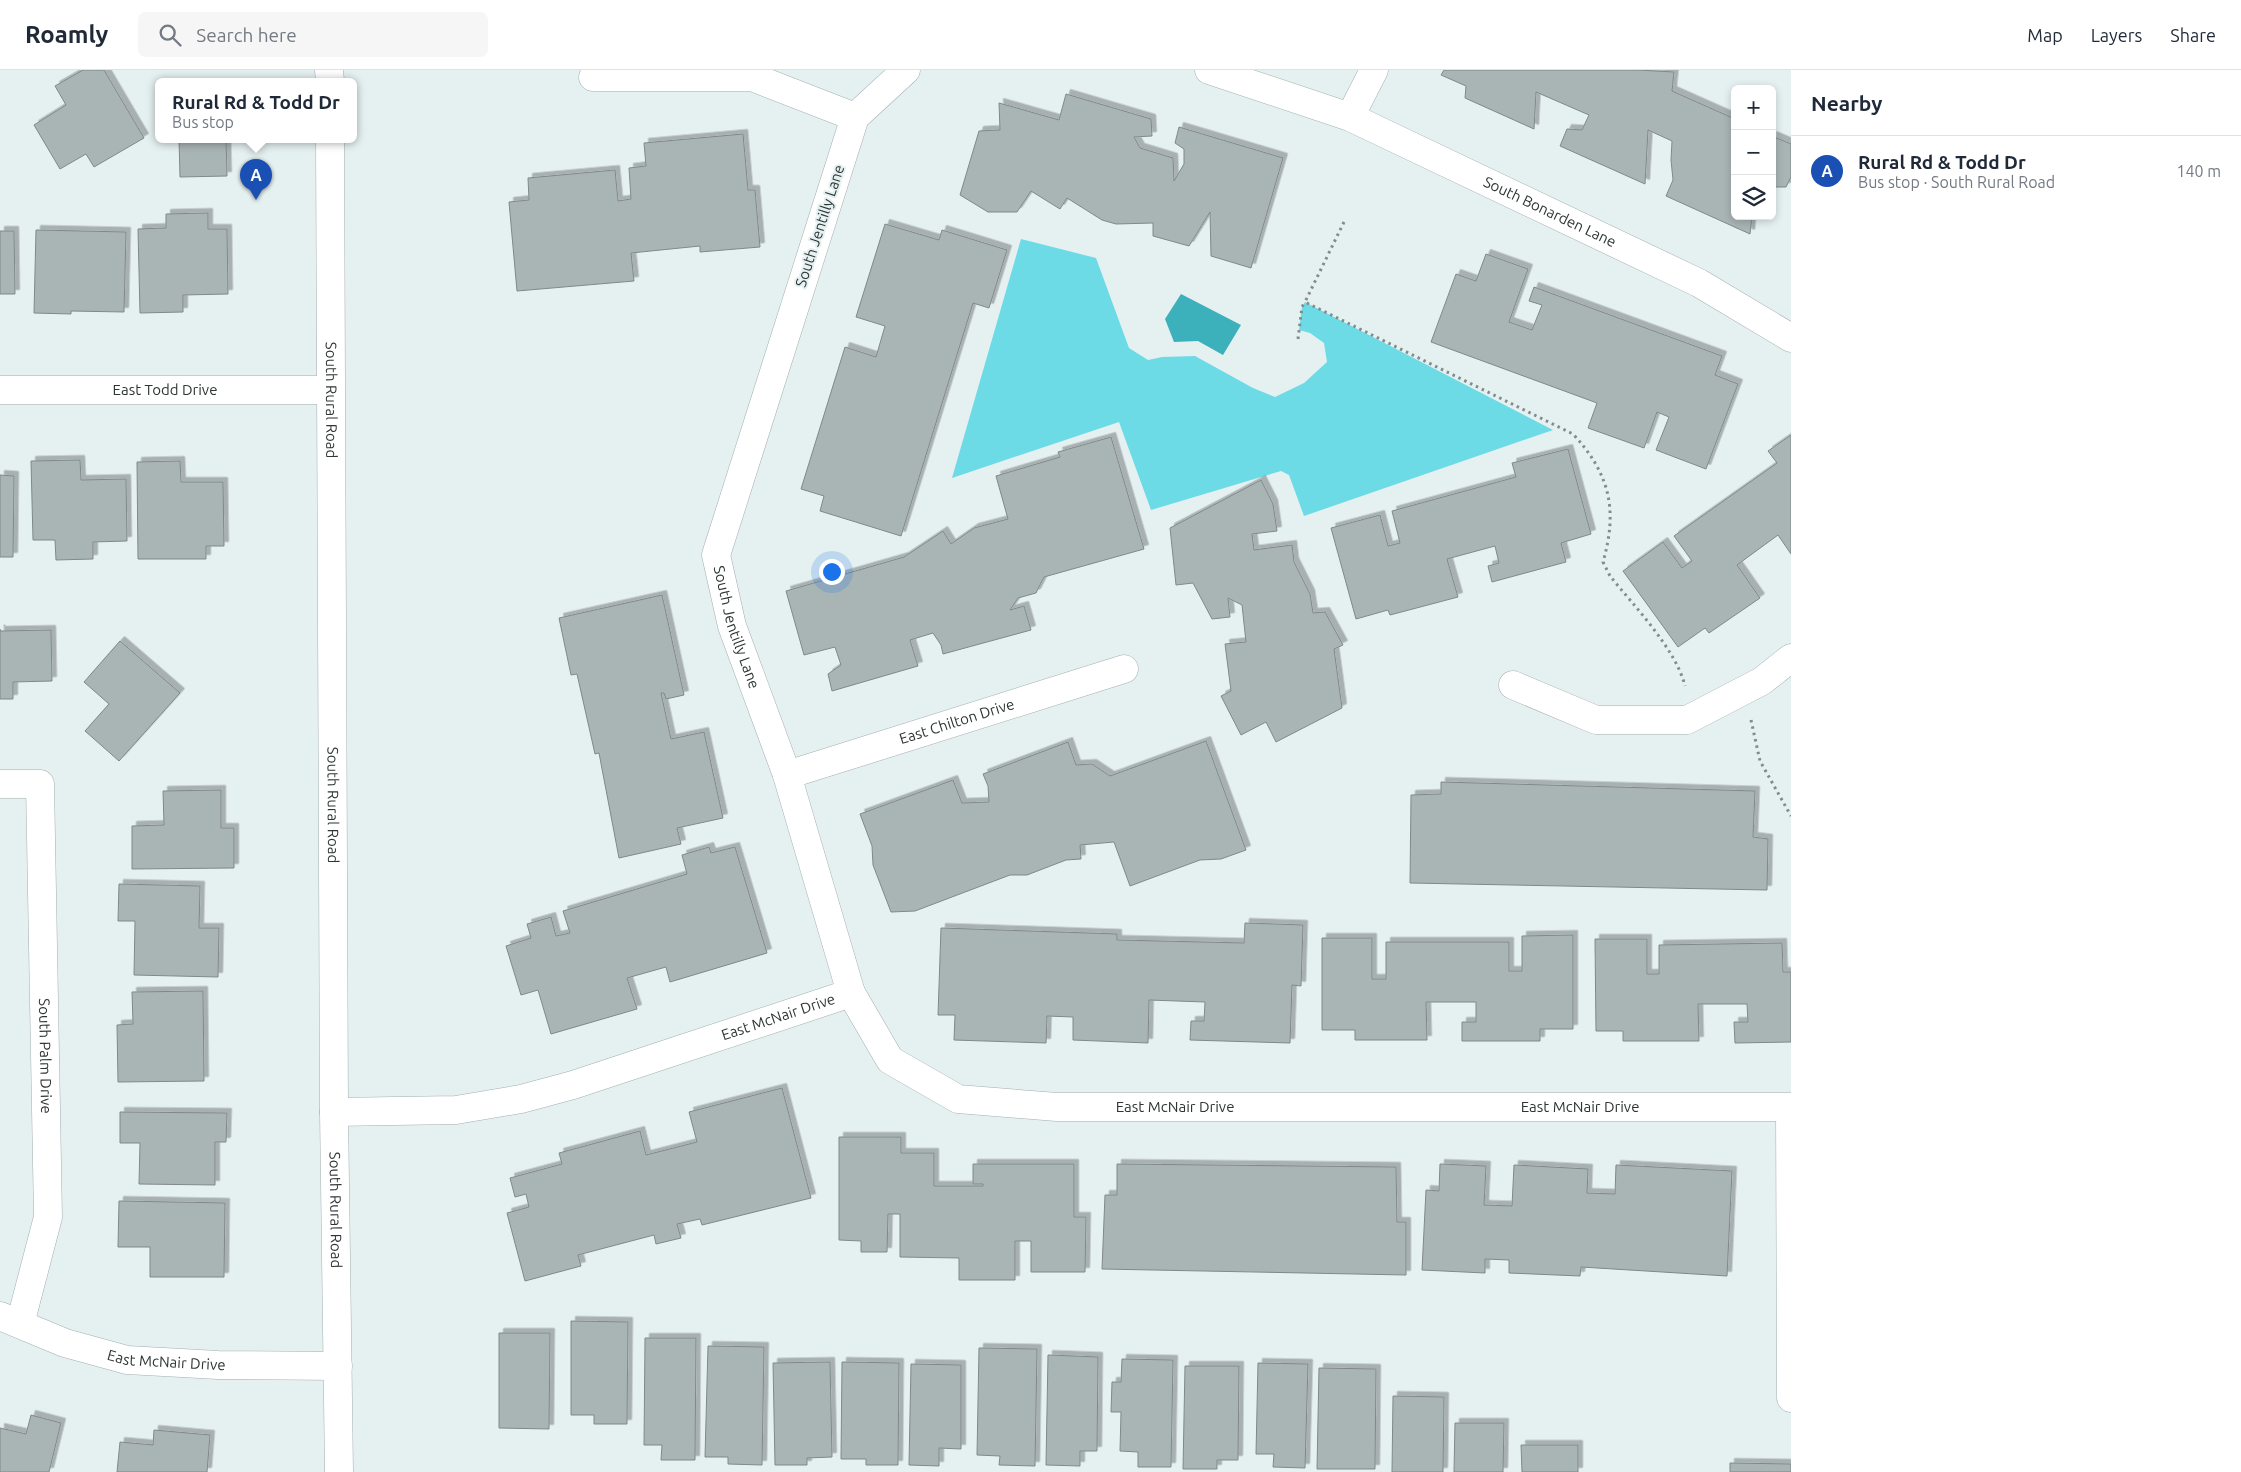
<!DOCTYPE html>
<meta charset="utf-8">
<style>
:root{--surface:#fff;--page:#f6f6f7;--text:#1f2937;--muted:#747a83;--line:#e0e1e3;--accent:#468d94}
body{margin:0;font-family:Ubuntu,sans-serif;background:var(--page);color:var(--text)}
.controls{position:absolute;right:15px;top:15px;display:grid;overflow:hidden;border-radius:8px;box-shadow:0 2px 8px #0003}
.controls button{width:45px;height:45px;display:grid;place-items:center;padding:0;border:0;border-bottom:1px solid var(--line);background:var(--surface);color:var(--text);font:25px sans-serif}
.you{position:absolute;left:831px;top:501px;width:18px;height:18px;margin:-12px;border:4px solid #fff;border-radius:50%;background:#1a73e8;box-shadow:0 0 0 8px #1a73e833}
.badge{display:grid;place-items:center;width:32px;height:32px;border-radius:50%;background:var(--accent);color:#fff;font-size:16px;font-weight:700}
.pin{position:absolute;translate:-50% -41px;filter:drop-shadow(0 1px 2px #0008)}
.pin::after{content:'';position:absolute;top:26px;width:18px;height:15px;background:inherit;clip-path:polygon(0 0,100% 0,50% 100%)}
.popup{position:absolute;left:155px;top:8px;width:202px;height:65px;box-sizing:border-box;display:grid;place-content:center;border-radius:8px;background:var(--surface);filter:drop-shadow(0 1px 4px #0005);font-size:16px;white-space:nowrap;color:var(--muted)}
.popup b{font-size:19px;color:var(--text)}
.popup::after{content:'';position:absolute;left:50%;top:100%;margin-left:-10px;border:10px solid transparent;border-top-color:var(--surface)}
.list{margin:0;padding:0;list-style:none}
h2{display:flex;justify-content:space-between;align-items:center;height:65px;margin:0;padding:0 20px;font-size:21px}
h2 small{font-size:16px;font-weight:400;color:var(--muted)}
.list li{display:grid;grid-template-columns:32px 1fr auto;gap:15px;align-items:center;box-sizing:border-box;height:70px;padding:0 20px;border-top:1px solid var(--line)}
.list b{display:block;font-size:19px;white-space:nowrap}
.list p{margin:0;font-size:16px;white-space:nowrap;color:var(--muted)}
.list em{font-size:16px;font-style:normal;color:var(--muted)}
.icon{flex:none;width:28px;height:28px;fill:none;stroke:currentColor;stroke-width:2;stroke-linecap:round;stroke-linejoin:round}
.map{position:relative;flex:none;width:1791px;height:1402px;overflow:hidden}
header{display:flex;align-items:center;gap:30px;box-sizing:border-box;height:70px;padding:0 25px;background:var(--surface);border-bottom:1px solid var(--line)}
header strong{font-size:24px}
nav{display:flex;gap:28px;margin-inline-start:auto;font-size:18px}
.search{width:350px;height:45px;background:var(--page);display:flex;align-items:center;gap:12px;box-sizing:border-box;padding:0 18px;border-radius:8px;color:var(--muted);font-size:19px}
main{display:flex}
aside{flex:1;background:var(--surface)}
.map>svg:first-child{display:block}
.green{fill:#6cdbe6}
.water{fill:#3cb0bb}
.building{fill:#a9b4b5;stroke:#7f898a;filter:url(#shadow)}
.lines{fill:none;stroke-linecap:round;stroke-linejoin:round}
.minor-casing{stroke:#a4afb0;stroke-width:29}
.major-casing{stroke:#a4afb0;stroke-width:29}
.path{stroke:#838b8b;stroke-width:3;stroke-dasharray:2.5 4;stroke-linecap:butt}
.minor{stroke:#fff;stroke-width:28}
.major{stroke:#fff;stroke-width:28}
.labels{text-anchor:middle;stroke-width:4;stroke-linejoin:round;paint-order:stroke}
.street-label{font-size:15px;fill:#2f3434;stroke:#e5f0f1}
</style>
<header>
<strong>Roamly</strong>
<div class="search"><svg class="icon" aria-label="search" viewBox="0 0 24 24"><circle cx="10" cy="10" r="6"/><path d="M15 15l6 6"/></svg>Search here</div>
<nav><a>Map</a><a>Layers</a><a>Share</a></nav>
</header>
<main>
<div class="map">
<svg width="1791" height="1402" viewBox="0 0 1791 1402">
<defs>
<filter id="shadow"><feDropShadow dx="4.5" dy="-4.5" stdDeviation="0" flood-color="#0004"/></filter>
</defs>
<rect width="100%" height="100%" fill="#e5f0f1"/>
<path class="green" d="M1021 169 1096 188 1129 278 1148 290 1162 287 1195 286 1253 318 1275 327 1304 313 1327 292 1324 273 1310 263 1299 260 1302 237 1305 232 1553 360 1304 446 1289 405 1281 401 1151 440 1119 352 952 408Z"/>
<path class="water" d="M1181 224 1241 255 1223 285 1198 271 1174 272 1165 249Z"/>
<path class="building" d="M83 0H104L144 68 94 97 86 84 60 99 34 55 66 35 55 16Z
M1444 0H1638L1674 2 1672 21 1735 49V146H1752L1750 164 1666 126 1673 110 1671 90 1672 71 1648 60 1645 114 1560 76 1567 59 1582 60 1589 45 1536 22 1534 59 1465 28 1466 16 1441 5Z
M1066 24 1151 49 1152 66 1134 67 1140 78 1173 88 1174 111 1184 94V79L1175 73 1179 57 1283 88 1251 198 1211 186 1210 142 1189 176 1153 166V153L1116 154 1102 150 1067 128 1060 139 1031 121 1017 142H988L960 125 979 61 1000 60 999 33 1059 50Z
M743 64 748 120H755L760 177 700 182V176L631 183 634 211 517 221 509 132 529 130 528 108 615 100 618 131 631 129 629 98 646 96 644 73Z
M1772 66 1791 74V107L1786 117H1772Z
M179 69H226L227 106 180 107Z
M208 143V159H227L228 224 183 225V242L140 243 138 159 166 158V144Z
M885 154 939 170 942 160 1007 180 989 238 973 233 901 466 820 441 824 426 801 419 845 277 876 287 885 256 856 247Z
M36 160 126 162 124 242 71 241V244L34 243Z
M0 161H14L15 224H0Z
M1486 184 1528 199 1509 252 1532 260 1542 235 1529 231 1534 217 1722 286 1715 305 1738 314 1706 399 1656 380 1669 347 1657 342 1644 378 1588 358 1597 333 1431 272 1456 204 1476 211Z
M1791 365V484L1778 465 1737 495 1760 528 1709 563 1705 558 1678 577 1623 501 1663 472 1682 498 1692 491 1674 466 1777 393 1768 381Z
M1111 367 1144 479 1044 507 1036 523 1018 528 1010 540 1024 536 1031 560 943 584 941 575 933 563 910 570 918 596 832 621 828 604 841 595 835 577 804 585 786 521 904 487 943 461 951 474 974 458 1008 449 996 406 1060 387 1058 382Z
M1568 379 1591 464 1561 473 1566 492 1492 512 1488 496 1499 493 1495 476 1447 489 1458 527 1390 545 1388 540 1356 549 1331 458 1380 445 1388 476 1400 473 1392 441 1516 407 1512 393Z
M80 390 81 410 126 409 127 471 93 472V489L56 490 55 470H33L31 391Z
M180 391 181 412H223L224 476H206V489H138L137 392Z
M0 405 14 406 13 487H0Z
M1261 410 1273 434 1277 461 1252 464 1254 480 1292 475 1294 492 1310 524 1313 543 1325 542 1343 575 1334 579 1342 638 1276 672 1266 652 1241 665 1221 626 1231 621 1225 574 1246 572 1242 535 1228 528 1230 547 1212 549 1193 513 1176 515 1170 458Z
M662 525 684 625 666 629 664 623H661L671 669 704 662 723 748 677 758 681 774 619 788 599 683 595 684 577 604 571 605 559 548Z
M0 559V561L51 560 52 611 13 612V629H0Z
M120 571 180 623 119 691 85 661 109 634 84 612Z
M1206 671 1246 780 1221 789 1200 790 1130 816 1114 772 1080 775 1081 789 1066 790 1027 805H1010L915 841 891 842 873 795 872 776 860 744 953 710 962 733 989 732 988 716 983 704 1068 672 1076 695 1092 694 1110 706Z
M1441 712 1755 721 1753 767 1768 769 1767 820 1410 813 1411 725 1441 724Z
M221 720V758H234V798L132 799V756L164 755 163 721Z
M709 777 711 783 735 777 767 883 670 912 666 897 627 908 637 939 551 964 538 920 521 925 506 876 531 868 527 854 551 847 556 866 570 863 563 841 687 804 682 785Z
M119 814 200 816 199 858H219L218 907 134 905 135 851H118Z
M1245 853 1303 855 1301 916 1292 915 1290 973 1190 970 1191 951H1204L1205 932 1149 930 1148 973 1073 970V947L1047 946 1046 973 954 970 955 945H938L941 858 1117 864V870L1244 873Z
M1573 865V959H1540V971H1462V952H1476V932H1426L1427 970H1355V960H1322V868H1372V909H1386V872H1509V901H1522V866Z
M1595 869H1647V904H1659V875L1782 873 1783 902H1791V972L1735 973 1734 952H1748L1747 934H1698L1699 971H1623V961H1596Z
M203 921 204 1011 118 1012 117 955 133 954 132 922Z
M782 1018 811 1128 702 1155 700 1149 677 1154 681 1168 656 1174 654 1165 578 1185 581 1196 525 1211 507 1143 529 1137 526 1124 515 1127 510 1108 562 1094 559 1083 640 1061 646 1085 697 1072 689 1042Z
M120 1042 227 1043 226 1072H215V1115L139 1114 140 1073H120Z
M839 1067H901V1083H934V1116H983V1114H973V1094H1074V1147H1086L1085 1202H1031V1171H1015V1210H959V1188L900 1187V1144H888L887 1182H861V1171L839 1170Z
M1117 1094 1396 1097 1397 1152H1406V1205L1102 1199 1105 1125H1117Z
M1440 1094 1486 1096 1484 1135 1512 1136 1514 1095 1588 1099 1587 1123 1615 1124 1616 1095 1732 1101 1727 1206 1581 1197 1580 1206 1509 1203V1190L1485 1189V1203L1422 1200 1426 1120 1439 1121Z
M119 1131 225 1133 224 1207H150V1177H118Z
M571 1251 628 1252 627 1354H594V1345H571Z
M499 1263H550L549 1359 499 1358Z
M645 1268H696L695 1390H661L662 1375H644Z
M708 1276 764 1277 762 1395 728 1394V1387H705Z
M979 1278 1037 1279 1035 1396 999 1395 1000 1386 977 1385Z
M1048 1285 1098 1287 1097 1381H1080V1396L1046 1395Z
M1122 1289 1173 1290 1171 1397H1138V1382L1120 1381 1121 1342H1111L1112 1312H1121Z
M830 1292 832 1387 807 1388V1395H775L773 1293Z
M842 1292 899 1293 898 1395H866V1389H841Z
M1258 1293 1308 1294 1305 1398 1273 1397 1274 1384H1256Z
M911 1294 961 1295V1379L939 1378V1396L909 1395Z
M1185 1296H1239L1238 1390H1217V1399H1183Z
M1319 1298 1376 1299 1375 1399H1317Z
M1393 1326 1444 1327 1443 1402H1392Z
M31 1345 61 1353 49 1402H0V1358L26 1364Z
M1455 1353H1504L1503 1402H1454Z
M154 1360 210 1365 207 1402H117L120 1372 153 1375Z
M1521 1375H1578V1402H1522Z
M1730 1393 1791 1394V1402H1730Z"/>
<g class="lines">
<defs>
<g id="minor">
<path id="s1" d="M906 0 855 47 716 485 732 556 787 705 851 923 890 990 958 1029 1057 1037H1790L1791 1328"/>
<path d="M1209 0 1350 47"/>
<path id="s2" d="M1374 0 1350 47 1699 213 1791 268"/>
<path d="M593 7H752L855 47"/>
<path id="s3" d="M0 320H330"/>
<path d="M1513 615 1596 650H1687L1762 611 1791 588"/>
<path id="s4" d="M787 705 1124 599"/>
<path id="s5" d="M0 714H40L48 1147 20 1254"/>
<path id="s6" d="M334 1042 456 1040 521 1029 573 1015 851 923"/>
<path id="s7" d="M0 1246 65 1273 127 1290 218 1295 338 1296"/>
</g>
<g id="major">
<path d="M329 0 330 11"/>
<path id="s8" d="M330 69 334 1042 339 1402"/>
</g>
</defs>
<use href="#minor" class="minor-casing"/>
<use href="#major" class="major-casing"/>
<path class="path" d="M1344 152 1305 232 1573 364C1610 404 1618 440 1603 492L1610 506C1634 536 1676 579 1685 616
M1298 269 1302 237 1305 232
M1751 650 1760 691 1791 746"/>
<use href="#minor" class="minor"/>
<use href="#major" class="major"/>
</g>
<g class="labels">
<g class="street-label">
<text dy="5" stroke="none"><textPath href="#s2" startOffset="274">South Bonarden Lane</textPath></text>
<text transform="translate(820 156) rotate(-72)" y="5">South Jentilly Lane</text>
<text dy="5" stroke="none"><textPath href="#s3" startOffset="165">East Todd Drive</textPath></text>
<text dy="5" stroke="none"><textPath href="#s8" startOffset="261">South Rural Road</textPath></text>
<text dy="5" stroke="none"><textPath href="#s1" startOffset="604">South Jentilly Lane</textPath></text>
<text dy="5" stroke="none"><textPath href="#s4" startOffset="178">East Chilton Drive</textPath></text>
<text dy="5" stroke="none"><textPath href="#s8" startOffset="666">South Rural Road</textPath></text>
<text dy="5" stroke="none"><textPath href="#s6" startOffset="458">East McNair Drive</textPath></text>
<text dy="5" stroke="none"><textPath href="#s5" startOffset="312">South Palm Drive</textPath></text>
<text dy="5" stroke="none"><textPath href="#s1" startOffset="1361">East McNair Drive</textPath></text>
<text dy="5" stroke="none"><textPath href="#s1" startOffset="1766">East McNair Drive</textPath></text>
<text dy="5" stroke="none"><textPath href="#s8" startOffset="1071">South Rural Road</textPath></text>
<text dy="5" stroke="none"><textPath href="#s7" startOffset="174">East McNair Drive</textPath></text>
</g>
</g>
</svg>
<div class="controls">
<button>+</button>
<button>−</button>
<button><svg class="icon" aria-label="layers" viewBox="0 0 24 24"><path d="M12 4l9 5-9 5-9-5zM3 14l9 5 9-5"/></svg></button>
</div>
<div class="you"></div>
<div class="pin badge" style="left:256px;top:130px;background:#1a4fb4">A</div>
<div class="popup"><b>Rural Rd &amp; Todd Dr</b>Bus stop</div>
</div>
<aside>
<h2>Nearby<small></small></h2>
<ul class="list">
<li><span class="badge" style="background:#1a4fb4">A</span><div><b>Rural Rd &amp; Todd Dr</b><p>Bus stop · South Rural Road</p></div><em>140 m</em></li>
</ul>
</aside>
</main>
